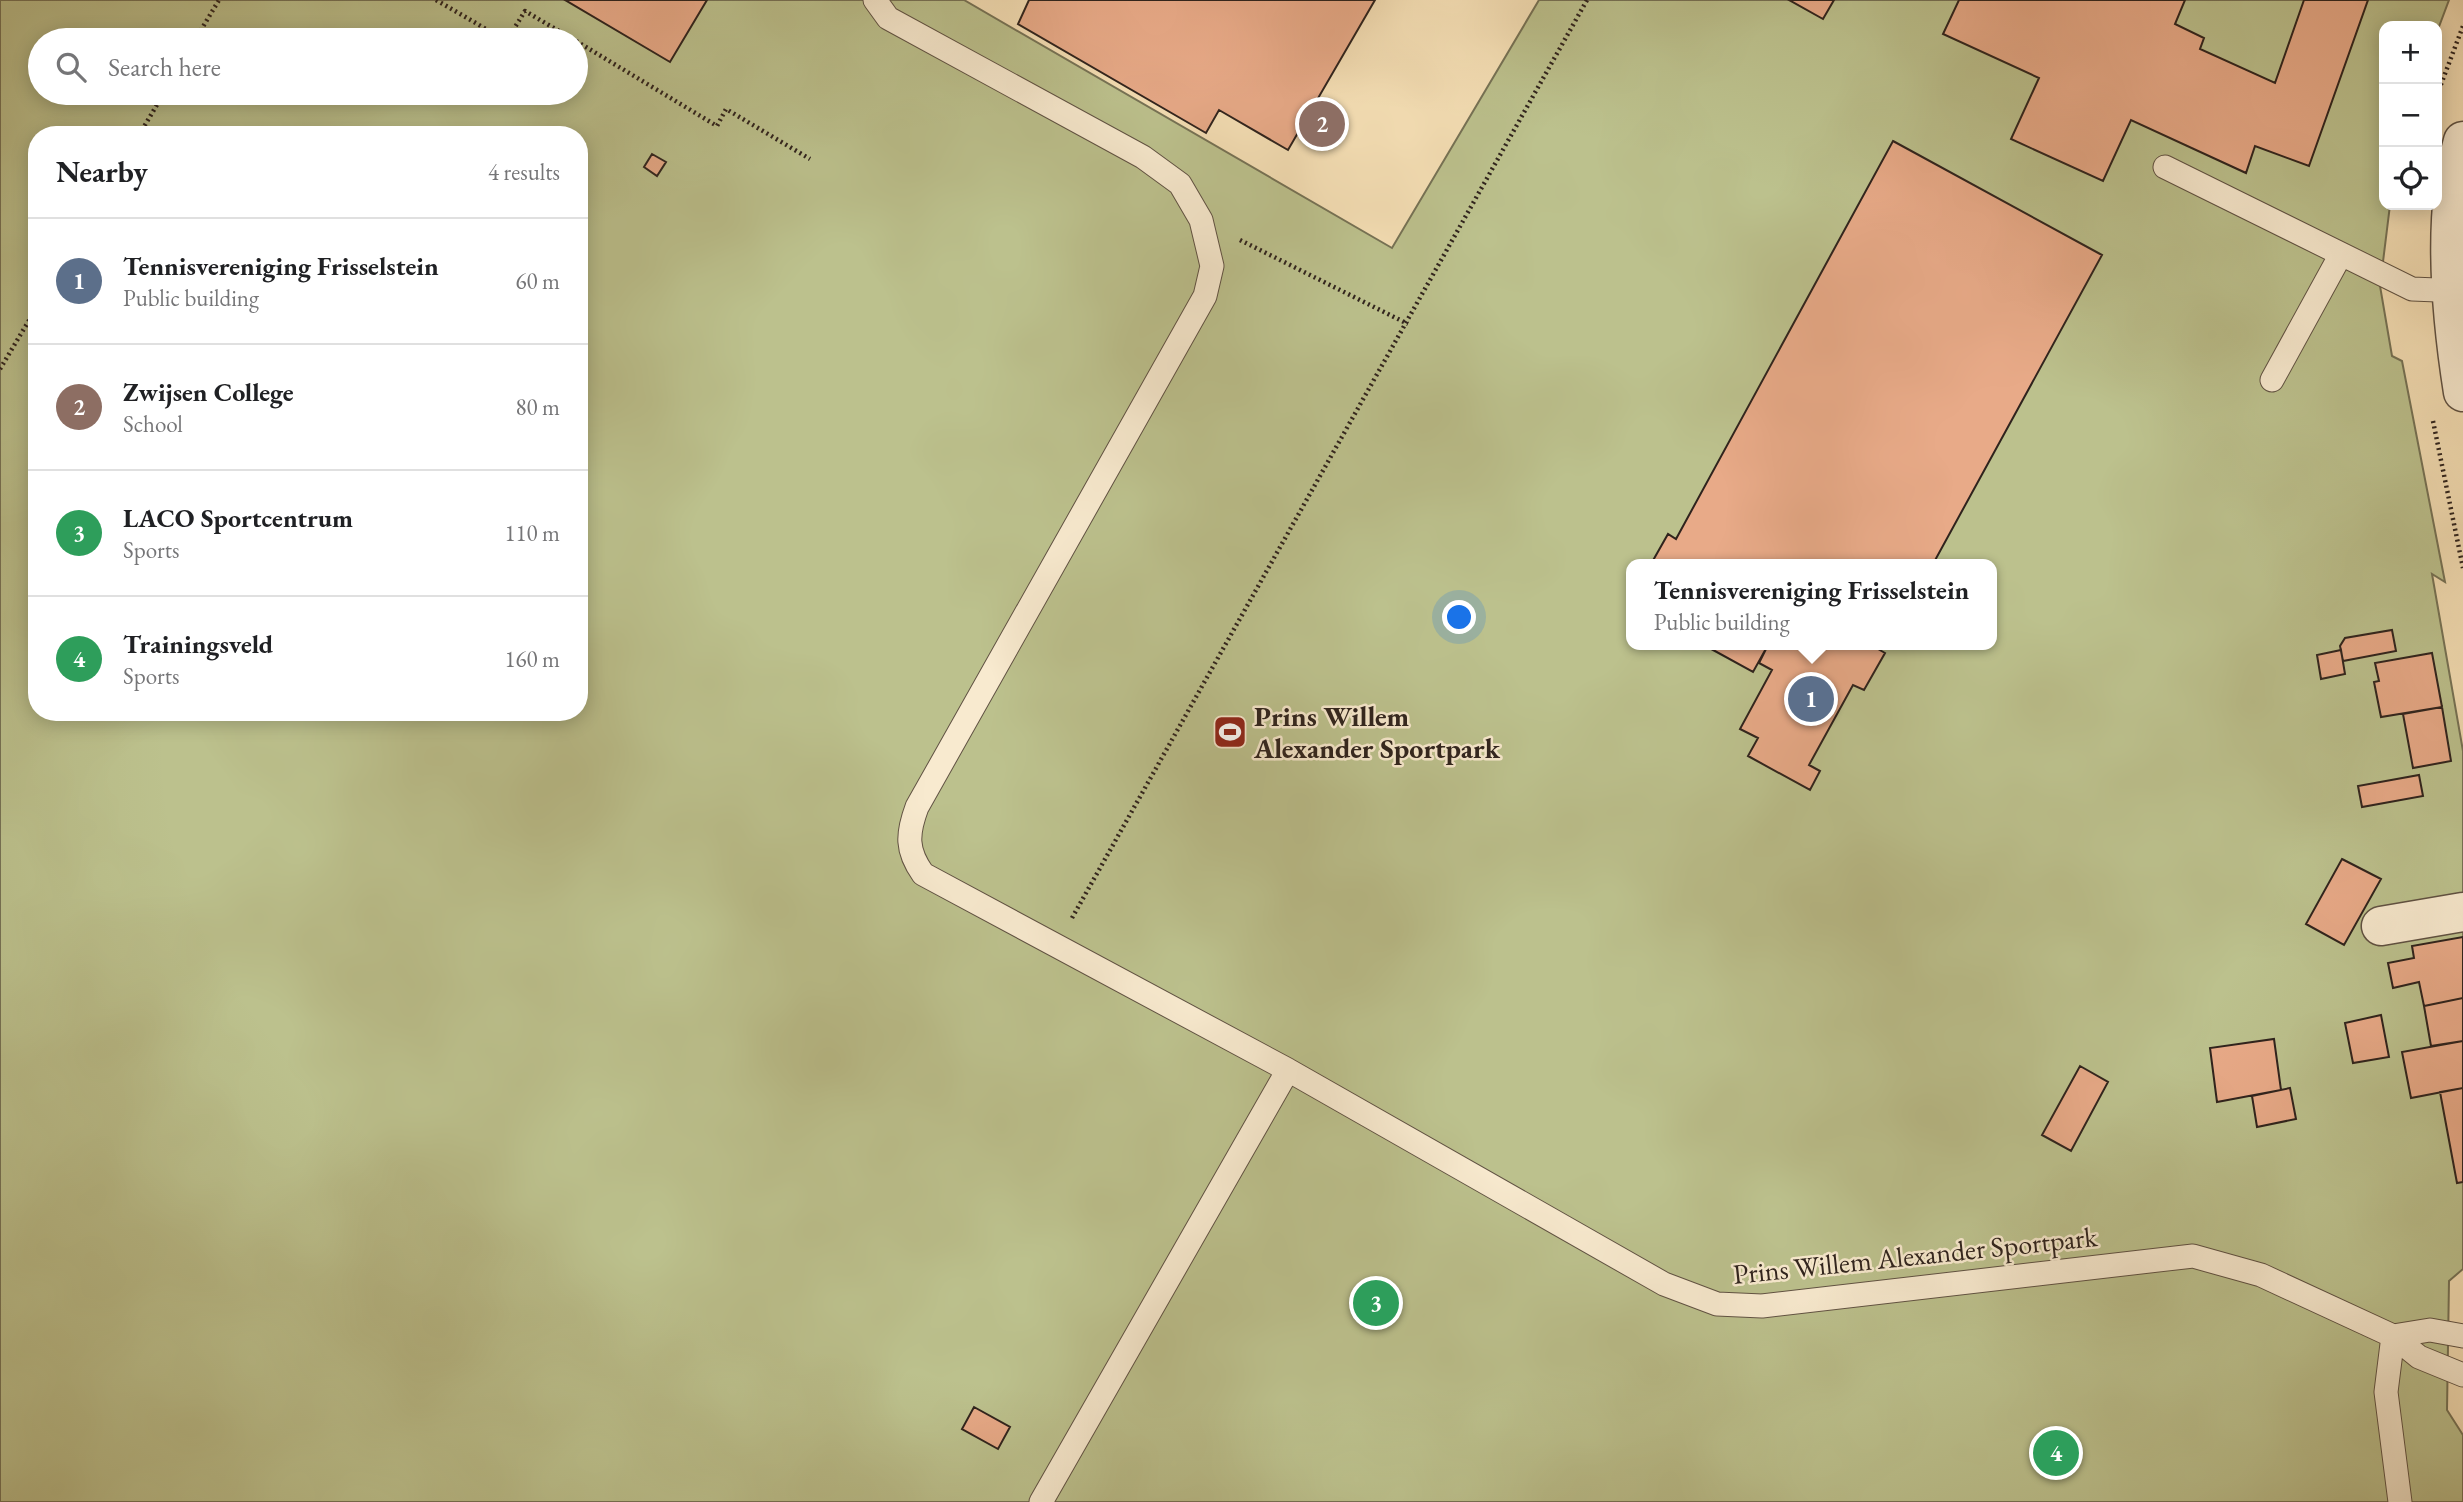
<!DOCTYPE html>
<meta charset="utf-8">
<style>
:root{--surface:#fff;--page:#f2f2f2;--text:#202124;--muted:#757577;--line:#e0e0e0;--accent:#d93025}
body{margin:0;font-family:"EB Garamond",serif;background:var(--page);color:var(--text)}
.controls{position:absolute;right:21px;top:21px;display:grid;overflow:hidden;border-radius:14px;box-shadow:0 4px 18px #0003}
.controls button{width:63px;height:63px;display:grid;place-items:center;padding:0;border:0;border-bottom:2px solid var(--line);background:var(--surface);color:var(--text);font:35px sans-serif}
.you{position:absolute;left:1460px;top:618px;width:24px;height:24px;margin:-18px;border:5px solid #fff;border-radius:50%;background:#1a73e8;box-shadow:0 0 0 10px #1a73e833}
.badge{display:grid;place-items:center;width:46px;height:46px;border-radius:50%;background:var(--accent);color:#fff;font-size:23px;font-weight:700}
.pin{position:absolute;translate:-50% -50%;border:4px solid #fff;box-shadow:0 2px 7px #0006}
.popup{position:absolute;left:1626px;top:559px;width:371px;height:91px;box-sizing:border-box;display:grid;place-content:center;border-radius:14px;background:var(--surface);filter:drop-shadow(0 2px 5px #0005);font-size:23px;white-space:nowrap;color:var(--muted)}
.popup b{font-size:26px;color:var(--text)}
.popup::after{content:'';position:absolute;left:50%;top:100%;margin-left:-14px;border:14px solid transparent;border-top-color:var(--surface)}
.list{margin:0;padding:0;list-style:none}
h2{display:flex;justify-content:space-between;align-items:center;height:91px;margin:0;padding:0 28px;font-size:30px}
h2 small{font-size:23px;font-weight:400;color:var(--muted)}
.list li{display:grid;grid-template-columns:46px 1fr auto;gap:21px;align-items:center;box-sizing:border-box;height:126px;padding:0 28px;border-top:2px solid var(--line)}
.list b{display:block;font-size:26px;white-space:nowrap}
.list p{margin:0;font-size:23px;white-space:nowrap;color:var(--muted)}
.list em{font-size:23px;font-style:normal;color:var(--muted)}
.icon{flex:none;width:38px;height:38px;fill:none;stroke:currentColor;stroke-width:2;stroke-linecap:round;stroke-linejoin:round}
.map{position:relative;flex:none;width:2463px;height:1502px;overflow:hidden}
.search{position:absolute;background:var(--surface);box-shadow:0 4px 18px #0003;left:28px;top:28px;width:560px;height:77px;display:flex;align-items:center;gap:18px;box-sizing:border-box;padding:0 24px;border-radius:38px;color:var(--muted);font-size:26px}
.panel{position:absolute;background:var(--surface);box-shadow:0 4px 18px #0003;left:28px;top:126px;width:560px;height:595px;border-radius:28px}
.map>svg:first-child{display:block}
.green{fill:#bcc18d;stroke:#767255;stroke-width:2;fill-rule:evenodd}
.building{fill:#e8aa88;stroke:#2f231d;stroke-width:2}
.lines{fill:none;stroke-linecap:round;stroke-linejoin:round}
.service-casing{stroke:#605243;stroke-width:25}
.minor-casing{stroke:#605243;stroke-width:41}
.tertiary-casing{stroke:#605243;stroke-width:41}
.path{stroke:#2f231d;stroke-width:4.5;stroke-dasharray:2 3.5;stroke-linecap:butt}
.service{stroke:#f8eacf;stroke-width:23}
.minor{stroke:#f8eacf;stroke-width:38}
.tertiary{stroke:#f8eacf;stroke-width:38}
.labels{text-anchor:middle;stroke-width:5;stroke-linejoin:round;paint-order:stroke}
.poi-label{font-size:28px;font-weight:bold;fill:#2f231d;stroke:#f8eacf;text-anchor:start}
.street-label{font-size:28px;fill:#2f231d;stroke:#f8eacf}
</style>
<div class="map">
<svg width="2463" height="1502" viewBox="0 0 2463 1502">
<rect width="100%" height="100%" fill="#f5dfb5"/>
<filter id="stains"><feTurbulence type="fractalNoise" baseFrequency=".00286" numOctaves="4"/><feColorMatrix values="0 0 0 0 .2 0 0 0 0 .09 0 0 0 0 .02 0 0 0 .5 -.17"/></filter>
<radialGradient id="worn" r=".72"><stop offset=".6" stop-color="#630" stop-opacity="0"/><stop offset="1" stop-color="#630" stop-opacity=".3"/></radialGradient>
<path class="green" d="M0 0H964L1392 248 1539 0H2449L2437 32V26H2384V205H2390L2380 286 2392 356 2402 361 2445 582 2432 574 2463 751V1269L2449 1281 2447 1410 2463 1435V1502H0ZM40 40H576V93H40ZM37 135H579V712H37ZM1631 564H1991V645H1631Z"/>
<path class="building" d="M565 0H707L670 62Z
M1029 0H1375L1288 150 1219 110 1206 133 1018 24Z
M1789 0H1834L1823 19Z
M1959 0H2185L2175 24 2204 38 2200 49 2275 83 2304 0H2368L2309 166 2255 146 2246 173 2131 120 2103 181 2011 139 2039 78 1943 34Z
M1893 141 2102 255 1933 564H1651L1668 534 1676 539Z
M652 154 666 162 657 176 644 167Z
M2392 630 2396 651 2343 661 2340 646 2345 638Z
M1704 645H1768L1753 672Z
M1768 645H1871L1885 653 1864 690 1853 685 1809 765 1820 771 1810 790 1748 756 1758 738 1740 729 1772 670 1759 663Z
M2341 650 2345 674 2321 679 2317 655Z
M2432 653 2442 707 2381 717 2374 682 2379 681 2375 663Z
M2442 707 2451 761 2413 768 2403 714Z
M2419 775 2423 796 2362 807 2358 786Z
M2342 859 2381 879 2344 945 2306 924Z
M2463 937V998L2424 1006 2419 982 2393 988 2388 963 2414 958 2412 946Z
M2463 998V1041L2431 1046 2424 1006Z
M2381 1015 2389 1057 2353 1063 2345 1023Z
M2274 1039 2281 1090 2217 1102 2210 1048Z
M2463 1041V1088L2411 1098 2402 1052Z
M2080 1066 2108 1082 2071 1151 2042 1135Z
M2290 1088 2296 1119 2257 1127 2252 1096Z
M2463 1088V1182L2457 1183 2440 1092Z
M974 1407 1010 1427 998 1449 962 1429Z"/>
<g class="lines">
<defs>
<path id="service" d="M875 0 888 18 1143 157 1180 184 1201 220 1212 266 1205 296 917 807C907 834 906 850 923 874L1288 1070 1664 1284 1717 1304 1762 1306 2193 1256 2261 1275 2393 1336 2419 1357 2463 1375
M2165 167 2412 289 2463 291
M2272 380 2340 256
M2393 1336 2386 1392 2400 1502
M2393 1336 2430 1330 2463 1336
M1041 1502 1288 1070"/>
<path id="minor" d="M2381 926 2463 912"/>
<path id="tertiary" d="M2463 141C2442 215 2451 316 2463 392"/>
</defs>
<use href="#service" class="service-casing"/>
<use href="#minor" class="minor-casing"/>
<use href="#tertiary" class="tertiary-casing"/>
<path class="path" d="M436 0 505 40
M195 40 219 0
M507 40 525 11 574 40
M576 41 717 126 726 109 810 159
M2437 95 2463 26
M139 135 164 93
M1240 240 1408 324
M0 369 37 307
M2433 421 2463 568
M1072 918 1587 0"/>
<use href="#service" class="service"/>
<use href="#minor" class="minor"/>
<use href="#tertiary" class="tertiary"/>
</g>
<defs>
<symbol id="stadium-square" viewBox="-11 -11 22 22"><rect x="-9" y="-9" width="18" height="18" rx="4" fill="#8f2418" stroke="#f8eacf"/><path d="M0-5a6.5 5 0 1 0 0 10a6.5 5 0 1 0 0-10ZM-3.5-1.8h7v3.6h-7Z" fill="#fff"/></symbol>
</defs>
<g fill-rule="evenodd">
<use href="#stadium-square" x="1211" y="713" width="38" height="38"/>
</g>
<g class="labels">
<g class="poi-label">
<text x="1254" y="726">Prins Willem<tspan x="1254" dy="32">Alexander Sportpark</tspan></text>
</g>
<g class="street-label">
<text transform="translate(1915 1255) rotate(-6)" y="10">Prins Willem Alexander Sportpark</text>
</g>
</g>
<rect width="100%" height="100%" filter="url(#stains)"/>
<rect width="100%" height="100%" fill="url(#worn)"/>
</svg>
<div class="controls">
<button>+</button>
<button>−</button>
<button><svg class="icon" aria-label="locate" viewBox="0 0 24 24"><circle cx="12" cy="12" r="6"/><path d="M12 2v4M12 18v4M2 12h4M18 12h4"/></svg></button>
</div>
<div class="you"></div>
<div class="pin badge" style="left:1811px;top:699px;background:#5c6f8a">1</div>
<div class="popup"><b>Tennisvereniging Frisselstein</b>Public building</div>
<div class="pin badge" style="left:1322px;top:124px;background:#8d6e63">2</div>
<div class="pin badge" style="left:1376px;top:1303px;background:#2e9e5b">3</div>
<div class="pin badge" style="left:2056px;top:1453px;background:#2e9e5b">4</div>
<div class="search"><svg class="icon" aria-label="search" viewBox="0 0 24 24"><circle cx="10" cy="10" r="6"/><path d="M15 15l6 6"/></svg>Search here</div>
<section class="panel">
<h2>Nearby<small>4 results</small></h2>
<ul class="list">
<li><span class="badge" style="background:#5c6f8a">1</span><div><b>Tennisvereniging Frisselstein</b><p>Public building</p></div><em>60 m</em></li>
<li><span class="badge" style="background:#8d6e63">2</span><div><b>Zwijsen College</b><p>School</p></div><em>80 m</em></li>
<li><span class="badge" style="background:#2e9e5b">3</span><div><b>LACO Sportcentrum</b><p>Sports</p></div><em>110 m</em></li>
<li><span class="badge" style="background:#2e9e5b">4</span><div><b>Trainingsveld</b><p>Sports</p></div><em>160 m</em></li>
</ul>
</section>
</div>
